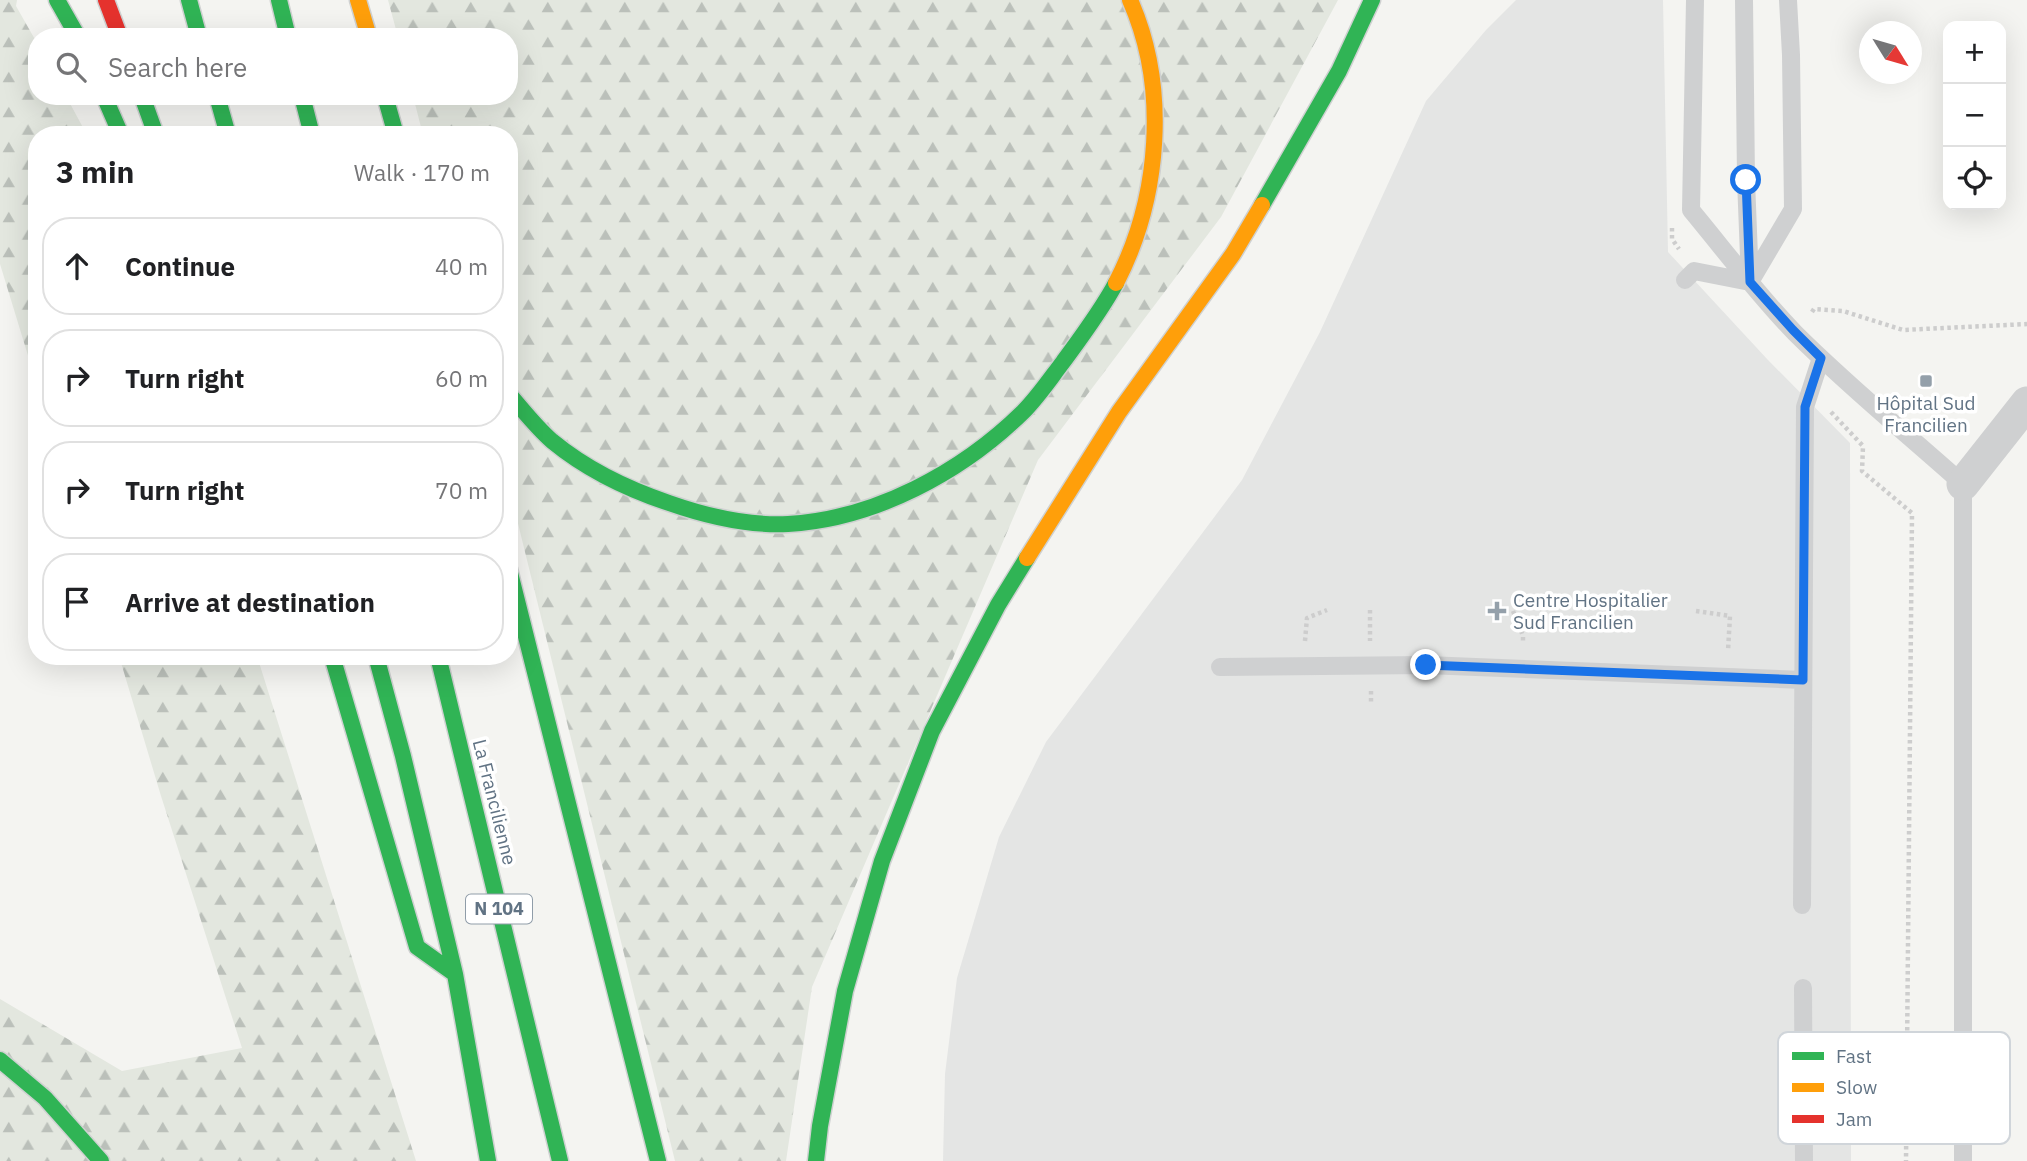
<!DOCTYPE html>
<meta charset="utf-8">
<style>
:root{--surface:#fff;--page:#f2f2f2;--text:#202124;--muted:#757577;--line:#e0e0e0}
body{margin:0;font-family:"IBM Plex Sans",sans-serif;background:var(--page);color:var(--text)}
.controls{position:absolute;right:21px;top:21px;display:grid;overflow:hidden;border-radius:14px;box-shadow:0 7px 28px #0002}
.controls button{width:63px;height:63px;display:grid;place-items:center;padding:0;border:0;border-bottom:2px solid var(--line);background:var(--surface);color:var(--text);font:35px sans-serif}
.compass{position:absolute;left:1859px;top:21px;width:63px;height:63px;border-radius:50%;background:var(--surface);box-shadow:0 7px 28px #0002;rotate:127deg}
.stop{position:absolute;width:21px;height:21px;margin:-16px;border:5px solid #1a73e8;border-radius:50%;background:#fff}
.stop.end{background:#1a73e8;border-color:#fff;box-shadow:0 2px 7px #0008}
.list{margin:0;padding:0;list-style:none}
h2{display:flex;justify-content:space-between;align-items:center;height:91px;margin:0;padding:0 28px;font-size:30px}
h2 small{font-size:23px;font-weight:400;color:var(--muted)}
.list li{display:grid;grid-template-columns:46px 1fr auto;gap:21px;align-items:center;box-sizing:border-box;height:98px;margin:0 14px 14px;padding:0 14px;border:2px solid var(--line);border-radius:28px}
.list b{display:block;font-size:26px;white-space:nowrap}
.list em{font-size:23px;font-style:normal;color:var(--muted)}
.icon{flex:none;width:38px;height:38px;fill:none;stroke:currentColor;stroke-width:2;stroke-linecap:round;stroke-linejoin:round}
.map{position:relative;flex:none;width:2027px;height:1161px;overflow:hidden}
.search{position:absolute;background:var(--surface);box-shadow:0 7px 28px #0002;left:28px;top:28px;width:490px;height:77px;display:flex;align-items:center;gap:18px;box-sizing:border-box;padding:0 24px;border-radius:28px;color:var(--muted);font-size:26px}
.panel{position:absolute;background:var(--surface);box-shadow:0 7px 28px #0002;left:28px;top:126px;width:490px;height:539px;border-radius:28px}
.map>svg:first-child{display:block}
.built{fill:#e4e5e4}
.forest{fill:url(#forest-firs)}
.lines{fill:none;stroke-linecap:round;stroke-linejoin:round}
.fast-casing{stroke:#cfd1d1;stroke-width:19}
.slow-casing{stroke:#cfd1d1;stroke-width:19}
.jam-casing{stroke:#cfd1d1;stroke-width:19}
.path{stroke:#cdcdcd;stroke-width:4.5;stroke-dasharray:3.5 3.5;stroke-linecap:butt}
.lane{stroke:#cfd0d1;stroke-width:18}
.street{stroke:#cfd0d1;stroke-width:33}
.fast{stroke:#30b455;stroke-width:16}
.slow{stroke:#ff9f0a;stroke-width:16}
.jam{stroke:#e5322d;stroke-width:16}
.route{stroke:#1a73e8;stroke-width:9}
.poi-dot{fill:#94a0aa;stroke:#fff;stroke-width:2.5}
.labels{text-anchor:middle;stroke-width:7;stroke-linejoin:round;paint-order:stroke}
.shield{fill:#fff;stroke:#909da9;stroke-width:2}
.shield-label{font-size:18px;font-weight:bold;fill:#617384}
.poi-label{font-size:19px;fill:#617384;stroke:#fff}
.street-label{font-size:19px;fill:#617384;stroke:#fff}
.key{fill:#fff;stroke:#d0d5da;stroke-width:2}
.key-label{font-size:19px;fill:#617384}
</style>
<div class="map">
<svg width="2027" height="1161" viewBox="0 0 2027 1161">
<defs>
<pattern id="forest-firs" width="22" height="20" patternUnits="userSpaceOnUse" patternTransform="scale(1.75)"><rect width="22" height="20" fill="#e3e7df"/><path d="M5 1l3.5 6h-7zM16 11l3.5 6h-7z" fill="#bbc0ba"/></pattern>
</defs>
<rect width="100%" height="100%" fill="#f4f4f1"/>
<path class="built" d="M1516 0H1663L1668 252 1768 360 1850 443 1851 1161H943L945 1074 957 978 999 837 1046 742 1242 480 1320 332 1426 101 1486 30Z"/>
<path class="forest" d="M0 0H17L16 6 37 43V96H66L87 135H37V385L0 264Z
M388 0H1338L1221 217 1038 460 812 987 786 1161H675L509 487V135H423L413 96H509V37H398Z
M119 656H257L416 1161H0V999L122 1071 242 1048 161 796Z"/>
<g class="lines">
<defs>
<path id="fast" d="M57 0 78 37
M189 0 199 37
M279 0 288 37
M104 96 121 135
M142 96 156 135
M217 96 228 135
M302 96 312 135
M385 96 396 135
M1262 205 1339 71 1372 0
M509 394C523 410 536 427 552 441 586 469 627 489 669 503 706 516 748 526 788 524 875 519 962 472 1023 412 1038 397 1050 379 1063 362 1082 336 1101 311 1116 283
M509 569 658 1161
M332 656 417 947 455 974
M376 656 403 756 455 974 488 1161
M438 656 560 1161
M0 1060 45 1098 101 1161
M816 1161 820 1126 845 991 882 861 932 731 998 605 1027 558"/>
<path id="slow" d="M358 0 369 37
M1116 283C1160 198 1169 88 1130 0
M1027 558 1119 412 1233 254 1262 205"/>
<path id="jam" d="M106 0 120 37"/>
</defs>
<use href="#fast" class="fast-casing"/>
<use href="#slow" class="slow-casing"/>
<use href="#jam" class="jam-casing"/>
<path class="path" d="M1672 228V239L1679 249
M1812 312 1814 309 1843 311 1903 330 2027 324
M1831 412 1863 446 1862 471 1912 513 1906 1161
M1370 610V641
M1513 611 1523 636V643
M1696 611 1730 616 1728 651
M1305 641 1307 618 1327 610
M1371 691V702"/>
<path class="lane" d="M1695 0 1691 210C1725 251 1758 295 1795 333 1848 386 1907 434 1963 484V1161
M1744 0 1746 180 1750 282
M1685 280 1694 271 1750 282
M1750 282 1793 209 1791 55 1788 0
M1220 667 1426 665 1803 680
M1802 905 1805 407 1821 358
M1803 988 1804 1161"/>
<path class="street" d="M1963 484 2027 403"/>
<use href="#fast" class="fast"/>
<use href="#slow" class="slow"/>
<use href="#jam" class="jam"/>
</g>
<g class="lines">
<path class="route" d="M1426 665 1803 680 1805 407 1821 358 1793 330 1750 282 1746 180"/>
</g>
<g class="poi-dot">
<rect x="1919" y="374" width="14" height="14" rx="3.5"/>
<path d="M1493.5 600.5h7v7h7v7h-7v7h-7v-7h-7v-7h7z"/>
</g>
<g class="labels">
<rect class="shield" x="466" y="894.5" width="66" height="29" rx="5"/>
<g class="shield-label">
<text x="499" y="915">N 104</text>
</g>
<g class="poi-label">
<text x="1926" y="410">Hôpital Sud<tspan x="1926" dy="22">Francilien</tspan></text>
<text x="1513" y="607" text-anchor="start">Centre Hospitalier<tspan x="1513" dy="22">Sud Francilien</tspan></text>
</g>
<g class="street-label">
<text transform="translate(495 802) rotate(76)" y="7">La Francilienne</text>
</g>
</g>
<rect x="1778" y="1032" width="232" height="112" rx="10" class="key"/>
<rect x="1792" y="1052" width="32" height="8" fill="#30b455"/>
<rect x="1792" y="1083" width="32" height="9" fill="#ff9f0a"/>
<rect x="1792" y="1115" width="32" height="8" fill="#e5322d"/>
<g class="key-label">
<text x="1836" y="1063">Fast</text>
<text x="1836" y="1094">Slow</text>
<text x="1836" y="1126">Jam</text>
</g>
</svg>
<div class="controls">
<button>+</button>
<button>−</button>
<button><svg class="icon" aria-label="locate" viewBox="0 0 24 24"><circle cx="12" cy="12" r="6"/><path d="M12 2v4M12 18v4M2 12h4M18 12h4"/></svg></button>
</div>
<svg class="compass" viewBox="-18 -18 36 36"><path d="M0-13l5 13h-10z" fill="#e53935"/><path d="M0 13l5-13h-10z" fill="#757577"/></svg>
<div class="stop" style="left:1746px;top:180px"></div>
<div class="stop end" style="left:1426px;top:665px"></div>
<div class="search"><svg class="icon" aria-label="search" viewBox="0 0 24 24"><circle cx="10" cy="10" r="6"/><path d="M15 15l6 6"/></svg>Search here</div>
<section class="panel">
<h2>3 min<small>Walk · 170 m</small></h2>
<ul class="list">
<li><svg class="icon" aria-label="ahead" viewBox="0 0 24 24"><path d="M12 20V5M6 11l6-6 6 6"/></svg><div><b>Continue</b></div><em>40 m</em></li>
<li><svg class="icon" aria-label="right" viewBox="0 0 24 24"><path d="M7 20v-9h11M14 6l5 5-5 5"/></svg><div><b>Turn right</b></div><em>60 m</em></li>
<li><svg class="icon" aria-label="right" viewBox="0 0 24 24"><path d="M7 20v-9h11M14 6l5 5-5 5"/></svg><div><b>Turn right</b></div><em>70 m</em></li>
<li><svg class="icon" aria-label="arrive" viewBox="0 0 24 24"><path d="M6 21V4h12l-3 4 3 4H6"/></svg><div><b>Arrive at destination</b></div></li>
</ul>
</section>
</div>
